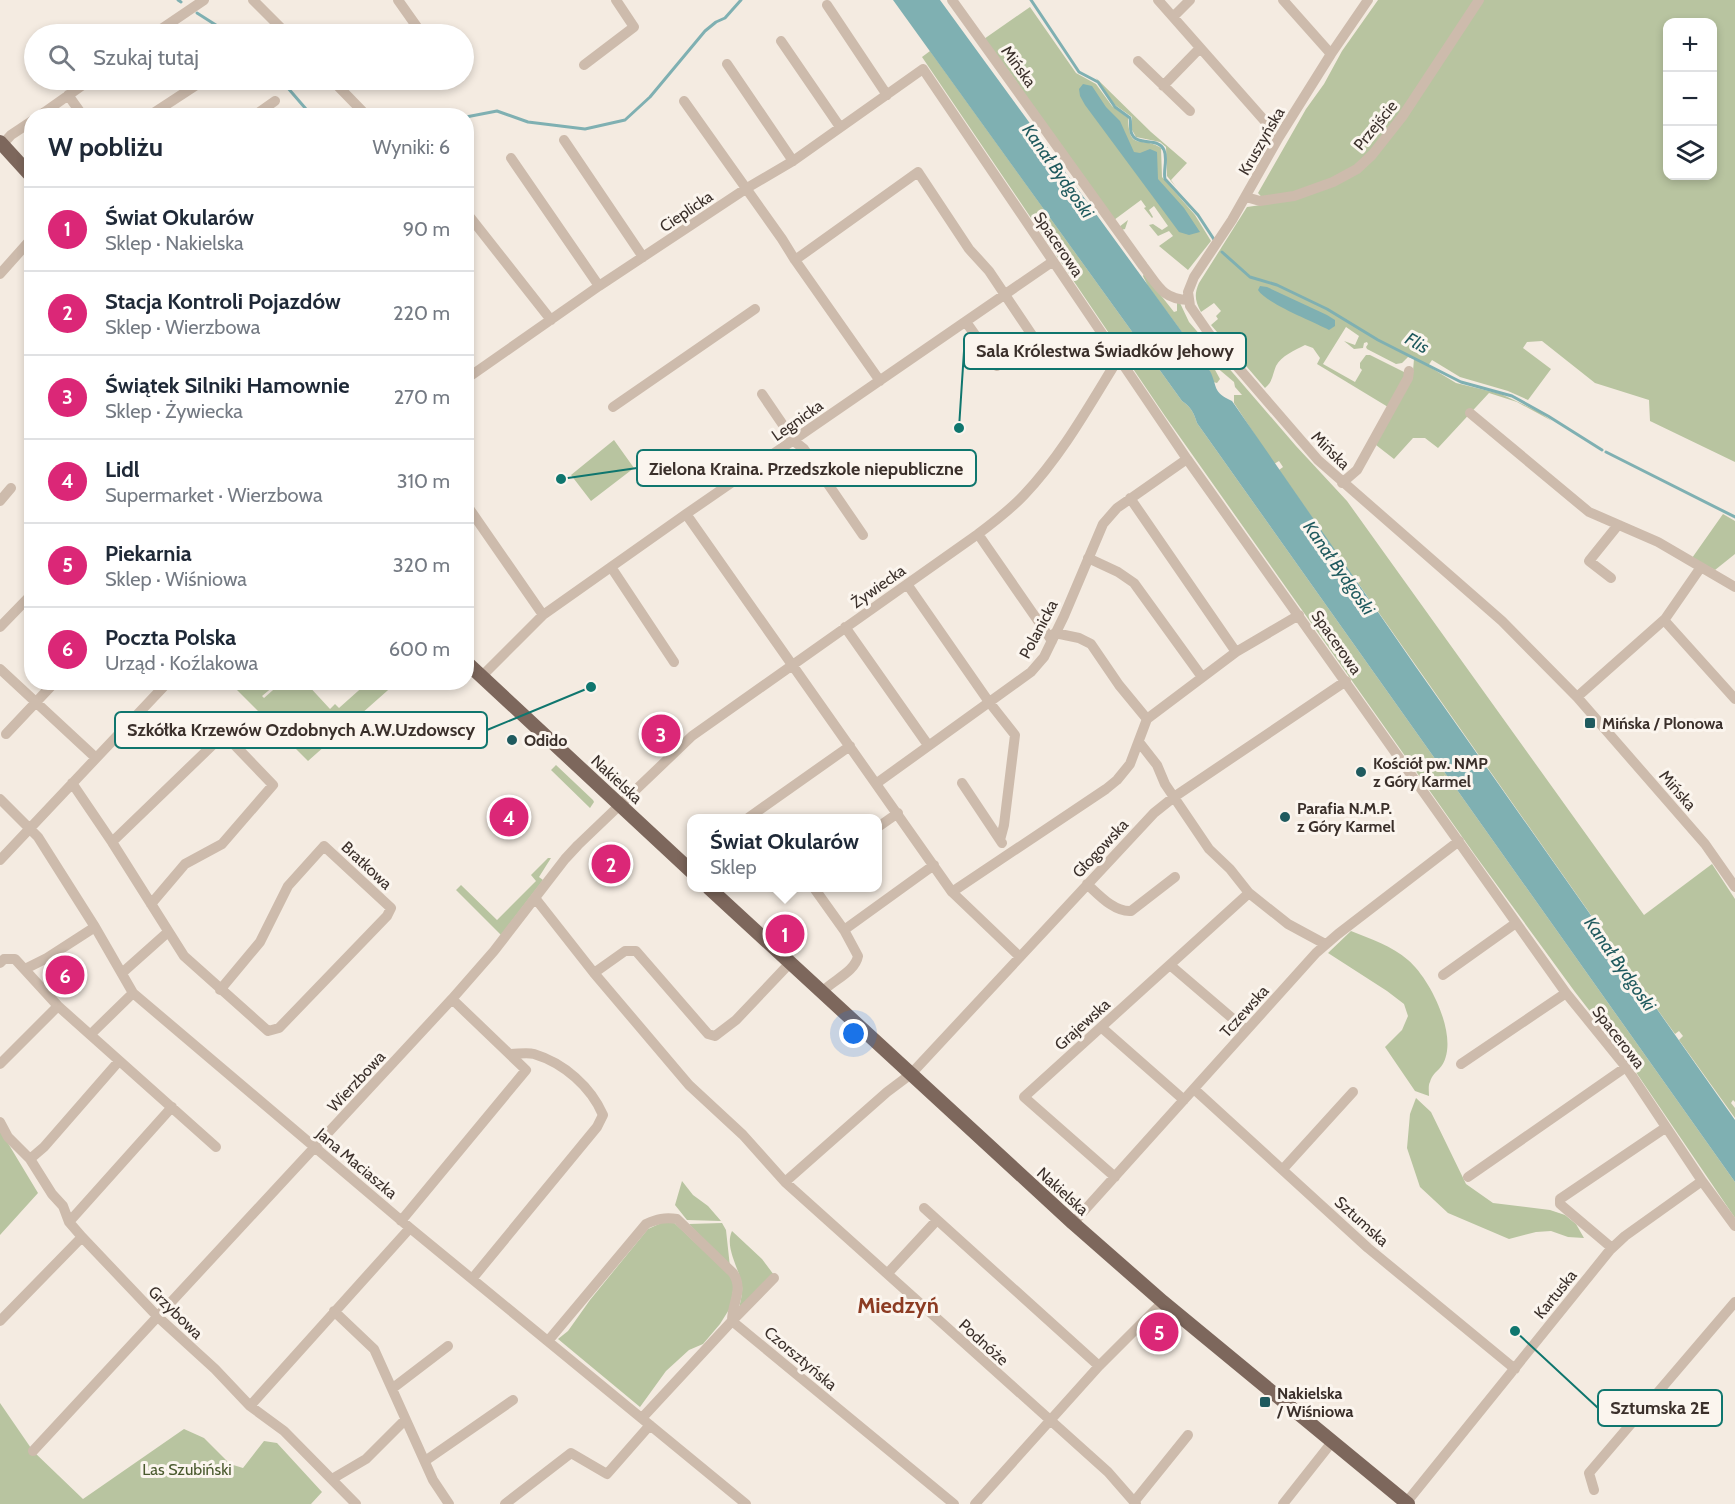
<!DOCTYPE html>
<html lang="pl">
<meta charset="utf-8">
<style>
:root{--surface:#fff;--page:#f6f6f7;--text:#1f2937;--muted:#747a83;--line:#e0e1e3;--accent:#db2777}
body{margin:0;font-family:Cabin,sans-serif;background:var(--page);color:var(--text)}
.controls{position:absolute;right:18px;top:18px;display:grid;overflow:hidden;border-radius:12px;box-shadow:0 3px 9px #0003}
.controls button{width:54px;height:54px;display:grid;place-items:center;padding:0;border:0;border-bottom:2px solid var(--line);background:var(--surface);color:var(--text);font:30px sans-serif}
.you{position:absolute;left:854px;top:1034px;width:21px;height:21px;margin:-15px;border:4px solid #fff;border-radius:50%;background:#1a73e8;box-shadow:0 0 0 9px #1a73e833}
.badge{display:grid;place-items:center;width:39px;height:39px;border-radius:50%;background:var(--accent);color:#fff;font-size:20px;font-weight:700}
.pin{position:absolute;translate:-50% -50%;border:3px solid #fff;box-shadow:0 2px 6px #0006}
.popup{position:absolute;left:687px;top:814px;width:195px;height:78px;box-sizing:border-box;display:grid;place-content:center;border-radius:12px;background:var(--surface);filter:drop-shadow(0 2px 4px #0005);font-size:20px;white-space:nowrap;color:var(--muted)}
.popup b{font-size:22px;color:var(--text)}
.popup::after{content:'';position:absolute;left:50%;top:100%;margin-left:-12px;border:12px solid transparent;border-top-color:var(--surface)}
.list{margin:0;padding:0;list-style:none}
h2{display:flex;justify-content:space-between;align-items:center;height:78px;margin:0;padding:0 24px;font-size:26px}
h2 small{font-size:20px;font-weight:400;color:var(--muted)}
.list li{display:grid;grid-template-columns:39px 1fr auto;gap:18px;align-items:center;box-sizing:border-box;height:84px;padding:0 24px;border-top:2px solid var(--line)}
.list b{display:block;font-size:22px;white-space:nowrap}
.list p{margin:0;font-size:20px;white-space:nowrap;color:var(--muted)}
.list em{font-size:20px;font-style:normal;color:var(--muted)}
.icon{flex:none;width:33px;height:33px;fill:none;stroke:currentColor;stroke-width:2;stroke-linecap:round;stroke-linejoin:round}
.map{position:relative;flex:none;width:1735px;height:1504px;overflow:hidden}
.search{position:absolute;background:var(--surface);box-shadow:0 3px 9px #0003;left:24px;top:24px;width:450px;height:66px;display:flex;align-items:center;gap:15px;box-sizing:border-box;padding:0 21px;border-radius:33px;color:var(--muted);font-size:22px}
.panel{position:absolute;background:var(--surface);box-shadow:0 3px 9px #0003;left:24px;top:108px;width:450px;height:582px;border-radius:24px}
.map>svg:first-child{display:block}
.green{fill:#b8c4a0;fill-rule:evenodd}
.water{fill:#7fb0b2}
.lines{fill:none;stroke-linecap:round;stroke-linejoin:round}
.stream{stroke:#7fb0b2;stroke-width:3}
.minor{stroke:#cdbbac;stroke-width:10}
.major{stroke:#7d675c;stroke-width:14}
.poi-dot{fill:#1f5a5e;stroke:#fbf5ee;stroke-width:2}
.labels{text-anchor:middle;stroke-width:6;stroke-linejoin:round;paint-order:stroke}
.street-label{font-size:16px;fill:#3b302b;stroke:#fbf5ee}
.poi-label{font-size:16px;font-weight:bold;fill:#3b302b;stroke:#fbf5ee;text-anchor:start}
.park-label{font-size:16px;fill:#4a5a2e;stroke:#fbf5ee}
.water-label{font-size:18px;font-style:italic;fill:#1f5a5e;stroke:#fbf5ee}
.district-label{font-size:22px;font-weight:bold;fill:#8c3b22;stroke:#fbf5ee}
.leader{fill:none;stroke:#0f766e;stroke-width:2}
.callout-dot{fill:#0f766e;stroke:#fbf5ee;stroke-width:2}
.callout{fill:#fbf5ee;stroke:#0f766e;stroke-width:2}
.callout-label{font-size:18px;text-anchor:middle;font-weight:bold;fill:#3b302b}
</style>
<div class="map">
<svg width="1735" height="1504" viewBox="0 0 1735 1504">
<rect width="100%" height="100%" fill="#f4ebe1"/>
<path class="green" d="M1378 0H1735V462L1650 421 1649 400 1595 383 1542 341 1527 342 1523 348 1551 369 1528 400 1508 391 1460 377 1432 360 1428 366 1456 383 1501 394 1539 412 1552 421 1517 402 1489 393 1438 448 1425 438H1413L1394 459 1376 445 1413 371 1414 359 1408 357 1402 363 1396 364 1367 349 1366 347 1368 344 1367 342 1364 343 1363 348 1354 349 1344 341 1355 345 1359 336 1346 327 1323 364 1355 382 1362 370 1360 368V363L1366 355H1370L1404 372 1405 376 1388 407 1317 364 1320 358 1313 348 1305 345C1295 350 1281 356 1276 366 1272 376 1273 381 1265 388L1211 325 1218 319 1216 316 1221 311 1214 303 1201 312C1195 301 1194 294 1199 283L1247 207 1268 204 1258 193 1306 109 1324 84 1342 51ZM1668 22H1712V176H1668Z
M1030 7 1076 73 1096 84 1112 106 1128 118C1129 153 1142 135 1161 148L1162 177 1195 215 1211 241 1188 270 1159 246 1173 236 1169 231 1158 236 1149 225 1153 224 1162 230 1168 226 1154 206 1149 210 1153 217 1152 218 1144 208 1146 207 1141 200 1114 220 1119 227 1128 220 1125 229 1121 230 1117 227 1029 103C1018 80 999 60 984 39Z
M930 51 1182 401C1191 407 1194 413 1197 423L1735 1182V1218L1627 1059 1575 992 1475 855 1165 416 922 57Z
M1096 78 1151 132 1187 163 1171 180 1176 187 1167 176 1166 147 1160 142 1136 137 1132 130V117L1115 105Z
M1144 274 1174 312 1177 311V303H1180L1189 322 1296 446 1347 501 1644 915 1712 864 1735 899V1102L1733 1100 1731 1103 1735 1108V1118L1679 1040 1683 1036 1679 1031 1675 1034 1652 1002 1358 583 1361 581 1359 576 1354 578 1279 470 1283 467 1279 461 1274 464 1234 403V395H1242L1235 387 1234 382 1215 366 1214 368 1220 379 1217 383 1213 382 1209 369 1148 286 1143 276Z
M614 440 634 468 591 501 571 475Z
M1723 514 1735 521V554L1715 570 1692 558Z
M230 683H271L274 686 262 696 264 698 281 683H306L330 709 335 704 339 708 367 683H396L308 761Z
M556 765 593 800 594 802 590 808 551 770Z
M548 858H551L539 877 543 880 501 935 456 890 461 885 497 920 536 881 531 875Z
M1351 931C1371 939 1392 946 1408 960 1429 978 1451 1023 1447 1051 1444 1071 1434 1069 1430 1082 1428 1085 1429 1092 1429 1096L1415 1091 1385 1047 1402 1030 1408 1016 1404 1004 1387 991 1328 953Z
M1416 1098 1431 1112 1466 1184 1493 1203 1550 1210 1565 1215 1576 1224 1584 1238 1568 1237 1551 1231 1536 1232 1509 1239 1448 1213 1420 1187 1407 1148 1410 1114Z
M0 1130 38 1193 0 1235Z
M682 1181 693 1195 708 1206 721 1221 687 1220 675 1205Z
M670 1219 735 1280 730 1308 720 1324 703 1344 689 1350 666 1371 640 1407 558 1339 568 1331 590 1300 648 1229Z
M722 1223 726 1230 730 1267 689 1224Z
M732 1231 762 1259 774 1275 738 1314C739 1306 743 1295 742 1286 740 1269 724 1248 732 1231Z
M0 1403 33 1451 83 1499 184 1429 204 1438 230 1464 243 1468 264 1441 277 1443 322 1492 311 1504H0Z"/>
<path class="water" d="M893 0H940L1193 347C1198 355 1205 363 1210 371 1218 387 1212 392 1232 401L1416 667 1735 1120V1182L1197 423C1194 413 1191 407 1182 401Z
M1083 84 1092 86 1106 107 1120 121 1134 152 1140 153 1150 149 1157 152 1158 179 1184 208 1200 232 1189 235 1179 232 1085 105 1080 96 1079 89Z
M1260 286 1267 287 1327 315 1335 320V326L1329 330C1312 321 1267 304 1258 290Z"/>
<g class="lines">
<path class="stream" d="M178 0 181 2
M1031 0 1079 72 1098 82 1115 107 1130 118C1131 122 1130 128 1131 132 1136 148 1158 136 1164 150 1168 159 1163 170 1165 179L1198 215 1215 241
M197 13 230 34
M281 80 312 116
M466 117 497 111 528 122 585 129 625 120 650 97 705 31 716 22 725 18 741 0
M1222 252 1250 277 1277 285 1327 309 1378 340 1461 382 1512 396 1548 416 1602 450
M1606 452 1735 517"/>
<path class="minor" d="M253 0 287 34
M398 0 422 34
M952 0 1143 266C1158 285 1162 299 1188 300
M1158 0 1279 137
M1283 0 1331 54
M1368 0 1331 54 1279 137 1232 220 1194 277 1188 292 1190 306 1210 335 1318 460 1502 621 1577 697 1705 844 1735 887
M827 5 887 95
M1173 17 1190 0
M154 34 204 0
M781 41 840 127
M1138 61 1190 111
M727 64 793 161
M584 65 634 27 616 0
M332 80 367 116
M1163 86 1200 48
M68 95 83 116
M684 101 782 239 795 260 880 381
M39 116 90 80
M149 116 204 80
M254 116 275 101
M564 140 643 257
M0 147 11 135 32 121
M511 158 599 286
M1246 197 1260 201 1294 196 1333 182 1357 169 1372 155 1402 117 1479 0
M466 212 551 320
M795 260 918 172 969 249 989 271 1032 335
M0 274 32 238
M966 322 997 366
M466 379 599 286 747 188 793 161 923 69 1187 459 1566 993 1626 1067 1702 1181 1735 1226
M762 394 794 441 804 449 863 535
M613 407 755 309
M1470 413 1589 512 1658 542 1735 587
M1342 483 1357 470 1408 378 1409 371
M1130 498 1236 652
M0 501 11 488
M466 504 543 615
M686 514 952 892 1020 957
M978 534 1052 641
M1088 558 1118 572 1134 583 1202 677
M611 567 674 662
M1611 578 1589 561 1618 525
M907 584 989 702 1015 735 1004 825 1000 840
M1664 620 1735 699
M0 627 32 594
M845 627 928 745
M1055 633 1079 638 1091 644 1119 685 1147 719
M0 669 96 758
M481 677 543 615 686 514 1052 262
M1577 697 1665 619 1701 567
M6 734 55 682
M1139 742 1157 765 1165 784 1209 849 1230 869 1249 893 1288 924 1325 944
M72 783 112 842 184 956 268 1031 279 1028 387 916 391 908 324 846 288 886 260 942 220 990
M877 783 1031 672 1044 657 1064 616 1103 524 1117 508 1187 459
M962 783 1002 843
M0 799 38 837 95 927 133 993 410 1228 746 1504
M748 818 850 746
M878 827 898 813
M112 842 224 734 273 785 222 844 185 864 151 904
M0 860 168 682
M1087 884C1099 895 1114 912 1131 911L1175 877
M814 888 844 930 858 956C855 972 833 980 822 992
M952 892 1106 789 1117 780 1130 764 1147 719 1236 652 1299 615
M535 898 594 973 689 1085 743 1135 785 1182 1108 1472 1136 1504
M844 930 934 865
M0 963 4 959H15L58 1006 216 1147
M1170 965 1246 1030
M25 969 47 958 95 927
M122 973 168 932
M594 973 625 951H636L708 1034 715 1036 736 1020 790 963
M1443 975 1516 923
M1101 1027 1184 1100
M91 1034 133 993
M0 1064 58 1006
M1461 1064 1566 993
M1194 1089 1368 1248 1515 1369
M0 1122 8 1137 30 1159 52 1194 63 1206 69 1222 82 1237 158 1317 215 1369 250 1406 284 1431 356 1504
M30 1159 44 1147 119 1061
M1283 1169 1353 1092
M1115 1177 1024 1097 1249 893
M1468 1177 1626 1067
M785 1182 887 1092 911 1074 1154 813 1174 797 1346 681
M924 1208 1099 1366
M401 1221 526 1070 452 999
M69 1222 172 1107
M1073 1223 1316 953 1338 934 1459 841
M1612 1248 1560 1204V1199L1665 1128
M888 1273 937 1220
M472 1279 597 1127 603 1115C591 1087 564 1063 534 1054 527 1052 518 1054 511 1054
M334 1311 374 1349 433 1480 449 1504
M0 1321 82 1237
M548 1341 646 1224C657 1219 665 1217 677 1219L733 1273C744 1290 732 1302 732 1321L774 1278
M393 1388 448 1346
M250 1406 410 1228
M642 1418 732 1321 954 1504
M33 1451 452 999 494 951 565 859 578 845 692 736 978 534C994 522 1010 510 1024 495 1062 455 1089 406 1118 359
M425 1461 513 1400
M332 1479 366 1459 405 1420
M1594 1490 1589 1473 1735 1302
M1134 1502 1188 1435
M1406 1503 1610 1250 1625 1236 1702 1181
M505 1504 571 1453 607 1474 650 1425
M975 1504 1099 1366 1163 1302
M1283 1504 1332 1442"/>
<path class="major" d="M0 142 32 177
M466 662 692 872
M709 888 1073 1223 1163 1302 1408 1504"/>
</g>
<g class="poi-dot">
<rect x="1584" y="717" width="12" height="12" rx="3"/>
<circle cx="512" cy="740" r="6"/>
<circle cx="1361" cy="772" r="6"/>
<circle cx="1285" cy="817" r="6"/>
<rect x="1259" y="1396" width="12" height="12" rx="3"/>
</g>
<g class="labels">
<g class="street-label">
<text transform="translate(1019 66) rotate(54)" y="6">Mińska</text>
<text transform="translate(1375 125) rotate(-51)" y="6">Przejście</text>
<text transform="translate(1261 141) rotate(-60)" y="6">Kruszyńska</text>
<text transform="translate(686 211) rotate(-34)" y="6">Cieplicka</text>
<text transform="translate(1059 244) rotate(56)" y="6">Spacerowa</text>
<text transform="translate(797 420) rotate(-35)" y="6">Legnicka</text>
<text transform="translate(1331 450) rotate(45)" y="6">Mińska</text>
<text transform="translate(878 586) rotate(-35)" y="6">Żywiecka</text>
<text transform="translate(1038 629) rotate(-62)" y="6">Polanicka</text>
<text transform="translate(1337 642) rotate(55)" y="6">Spacerowa</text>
<text transform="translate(617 779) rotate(43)" y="6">Nakielska</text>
<text transform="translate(1678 790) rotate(49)" y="6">Mińska</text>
<text transform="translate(1100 848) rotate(-47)" y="6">Głogowska</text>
<text transform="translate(367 865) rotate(43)" y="6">Bratkowa</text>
<text transform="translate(1244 1011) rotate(-48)" y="6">Tczewska</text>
<text transform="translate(1082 1024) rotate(-42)" y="6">Grajewska</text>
<text transform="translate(1619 1037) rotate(52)" y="6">Spacerowa</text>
<text transform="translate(356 1081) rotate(-47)" y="6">Wierzbowa</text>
<text transform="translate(357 1163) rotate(40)" y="6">Jana Maciaszka</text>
<text transform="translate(1063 1191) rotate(42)" y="6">Nakielska</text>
<text transform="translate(1362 1221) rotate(42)" y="6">Sztumska</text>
<text transform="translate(1555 1294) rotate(-51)" y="6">Kartuska</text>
<text transform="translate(176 1312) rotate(44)" y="6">Grzybowa</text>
<text transform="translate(984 1342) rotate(42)" y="6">Podnóże</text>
<text transform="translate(801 1358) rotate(40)" y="6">Czorsztyńska</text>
</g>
<g class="poi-label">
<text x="1602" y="729">Mińska / Plonowa</text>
<text x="524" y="746">Odido</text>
<text x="1373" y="769">Kościół pw. NMP<tspan x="1373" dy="18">z Góry Karmel</tspan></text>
<text x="1297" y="814">Parafia N.M.P.<tspan x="1297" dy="18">z Góry Karmel</tspan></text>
<text x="1277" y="1399">Nakielska<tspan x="1277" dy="18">/ Wiśniowa</tspan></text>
</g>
<g class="park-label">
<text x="187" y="1475">Las Szubiński</text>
</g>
<g class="water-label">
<text transform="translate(1058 171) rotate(55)" y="6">Kanał Bydgoski</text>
<text transform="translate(1417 343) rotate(29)" y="6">Flis</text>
<text transform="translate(1339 568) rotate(55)" y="6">Kanał Bydgoski</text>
<text transform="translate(1620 964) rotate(55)" y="6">Kanał Bydgoski</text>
</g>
<g class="district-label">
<text x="898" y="1313">Miedzyń</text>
</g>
</g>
<path class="leader" d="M959 428L964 351M561 479L637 468M591 687L487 730M1515 1331L1598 1408"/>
<g class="callout-dot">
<circle cx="959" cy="428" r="6"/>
<circle cx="561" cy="479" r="6"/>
<circle cx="591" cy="687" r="6"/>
<circle cx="1515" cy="1331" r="6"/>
</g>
<g class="callout">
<rect x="964" y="333" width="282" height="36" rx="6"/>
<rect x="637" y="450" width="339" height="36" rx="6"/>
<rect x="115" y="712" width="372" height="36" rx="6"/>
<rect x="1598" y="1390" width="124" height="36" rx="6"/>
</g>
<g class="callout-label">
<text x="1105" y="357">Sala Królestwa Świadków Jehowy</text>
<text x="806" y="475">Zielona Kraina. Przedszkole niepubliczne</text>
<text x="301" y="736">Szkółka Krzewów Ozdobnych A.W.Uzdowscy</text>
<text x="1660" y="1414">Sztumska 2E</text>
</g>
</svg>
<div class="controls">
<button>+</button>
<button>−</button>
<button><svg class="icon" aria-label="layers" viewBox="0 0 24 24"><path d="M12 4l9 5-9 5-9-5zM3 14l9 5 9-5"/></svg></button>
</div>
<div class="you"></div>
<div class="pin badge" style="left:785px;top:934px">1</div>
<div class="popup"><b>Świat Okularów</b>Sklep</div>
<div class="pin badge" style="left:611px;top:864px">2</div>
<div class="pin badge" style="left:661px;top:734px">3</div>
<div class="pin badge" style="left:509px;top:817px">4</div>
<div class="pin badge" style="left:1159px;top:1332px">5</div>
<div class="pin badge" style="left:65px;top:975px">6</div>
<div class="search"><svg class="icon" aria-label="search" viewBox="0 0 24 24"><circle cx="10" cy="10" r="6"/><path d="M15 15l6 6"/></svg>Szukaj tutaj</div>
<section class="panel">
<h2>W pobliżu<small>Wyniki: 6</small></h2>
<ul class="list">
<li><span class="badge">1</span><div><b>Świat Okularów</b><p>Sklep · Nakielska</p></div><em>90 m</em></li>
<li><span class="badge">2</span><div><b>Stacja Kontroli Pojazdów</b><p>Sklep · Wierzbowa</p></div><em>220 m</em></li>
<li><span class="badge">3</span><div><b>Świątek Silniki Hamownie</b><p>Sklep · Żywiecka</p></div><em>270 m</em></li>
<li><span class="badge">4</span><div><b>Lidl</b><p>Supermarket · Wierzbowa</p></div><em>310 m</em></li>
<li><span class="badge">5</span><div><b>Piekarnia</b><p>Sklep · Wiśniowa</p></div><em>320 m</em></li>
<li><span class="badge">6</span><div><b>Poczta Polska</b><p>Urząd · Koźlakowa</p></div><em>600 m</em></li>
</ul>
</section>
</div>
